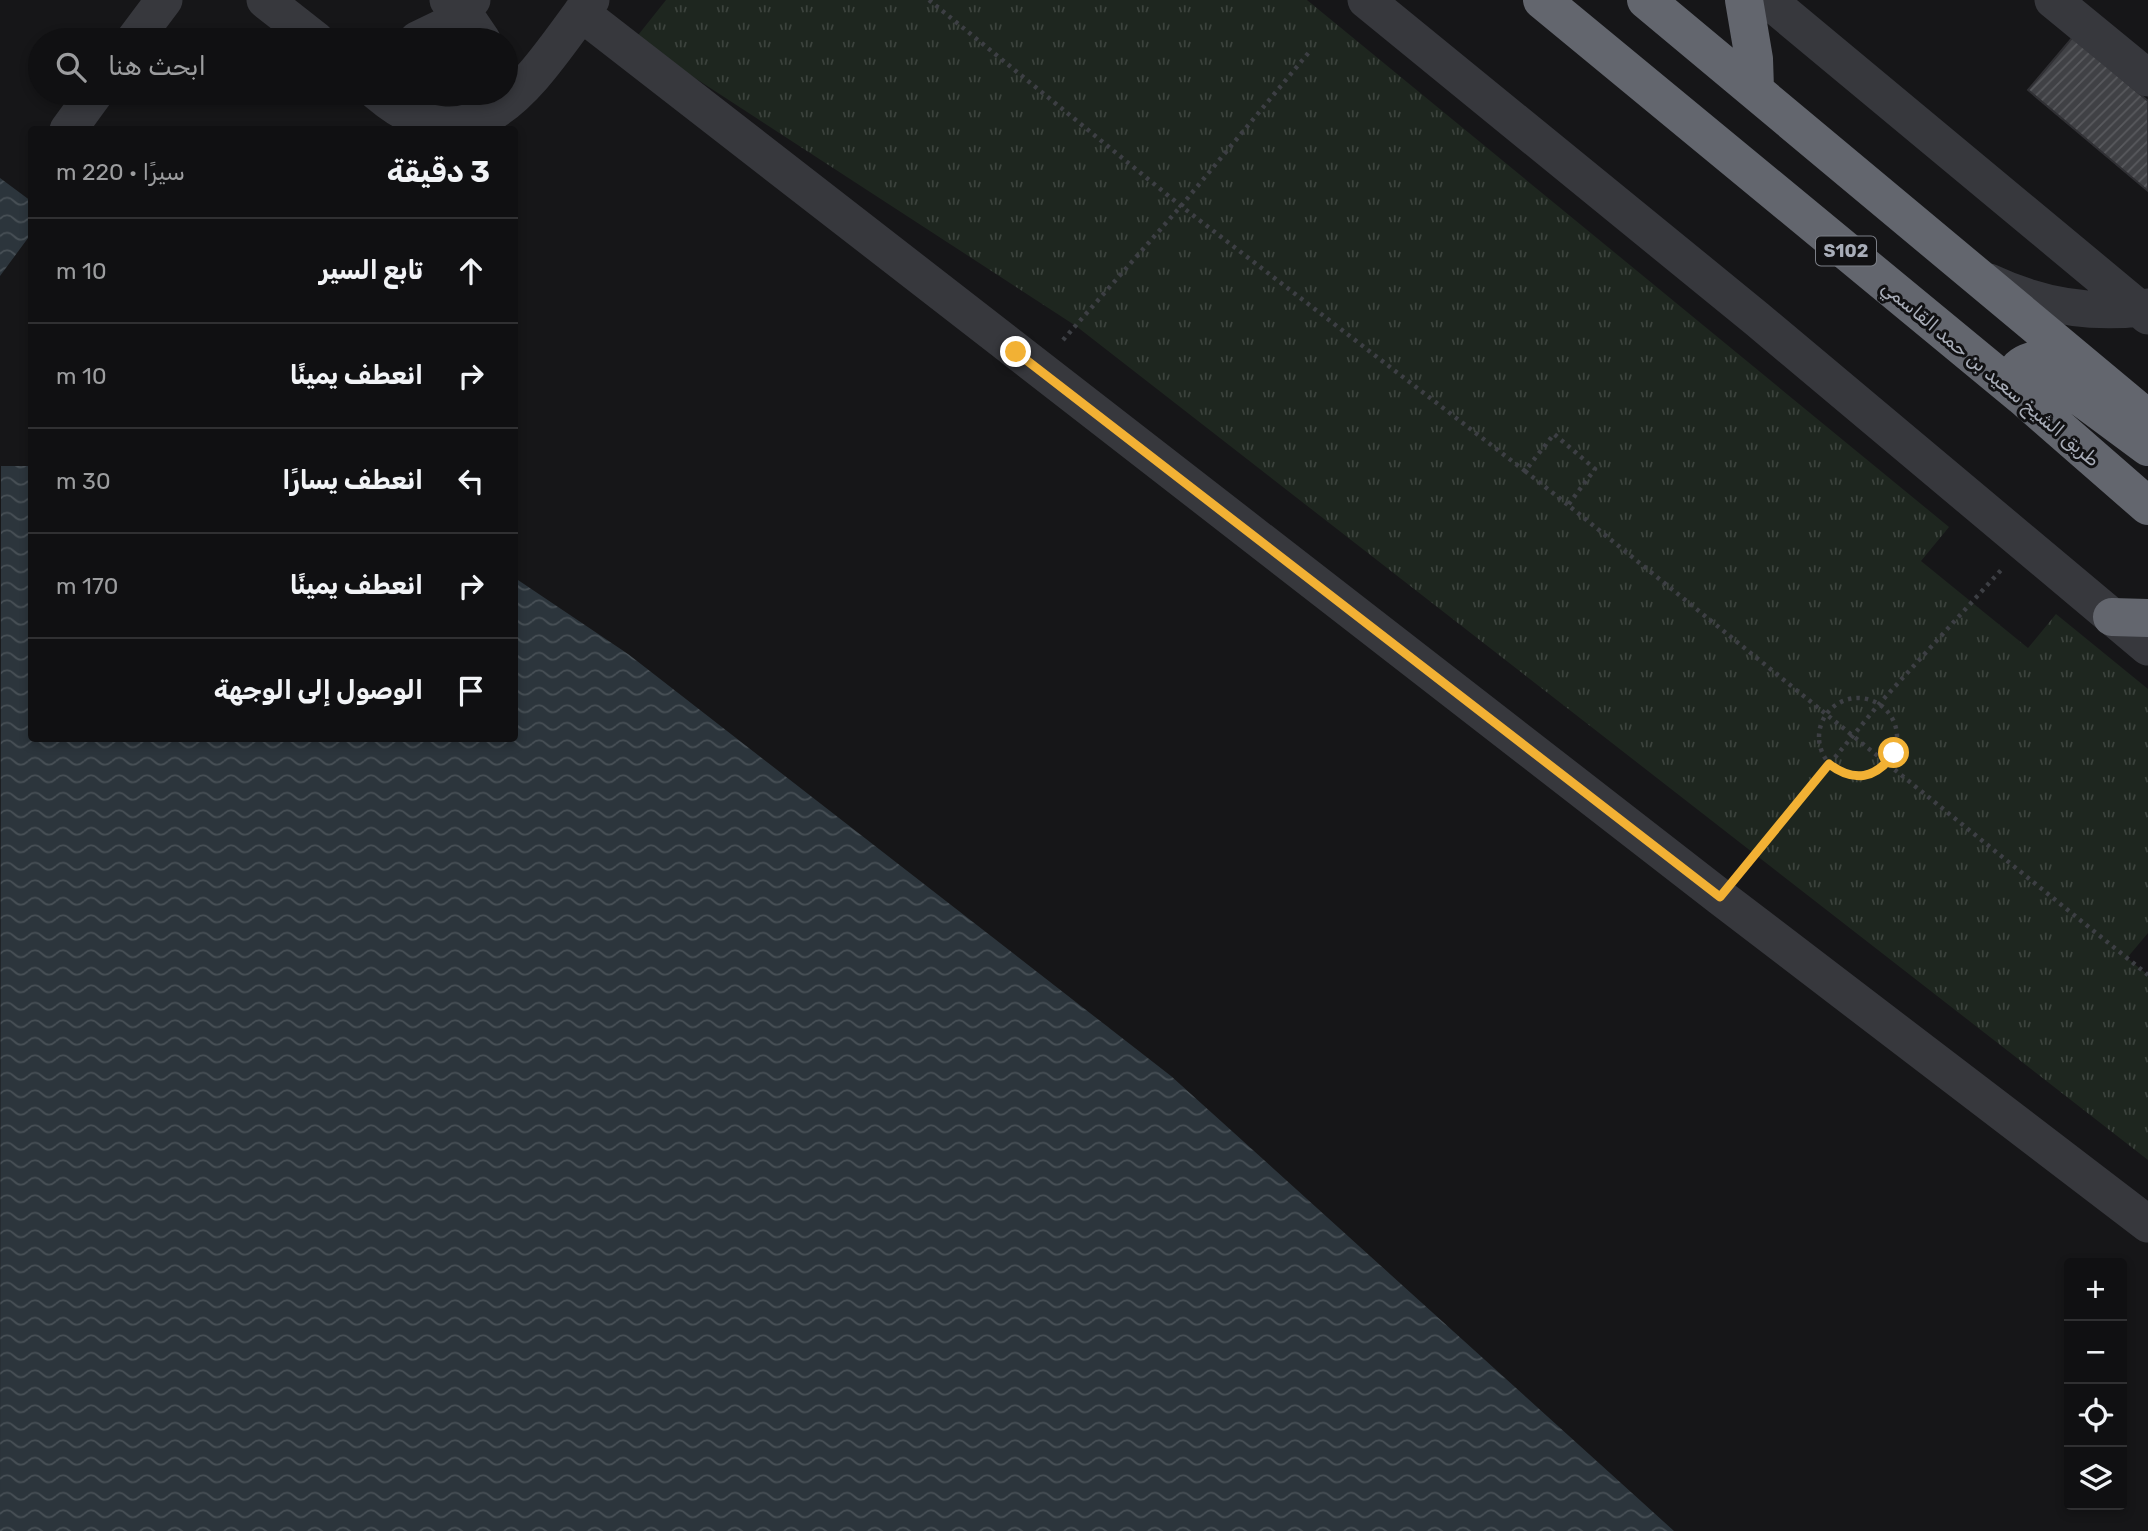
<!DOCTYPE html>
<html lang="ar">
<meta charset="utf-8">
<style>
:root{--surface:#101012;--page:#1e1e20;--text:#f1f3f6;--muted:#9c9d9f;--line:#303032}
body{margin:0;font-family:Rubik,Cairo,sans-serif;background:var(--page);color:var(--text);direction:rtl}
.controls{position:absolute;right:21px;bottom:21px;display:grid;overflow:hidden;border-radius:7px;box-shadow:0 4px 10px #0003}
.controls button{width:63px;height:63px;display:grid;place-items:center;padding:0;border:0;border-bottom:2px solid var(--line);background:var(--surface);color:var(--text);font:35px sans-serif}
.stop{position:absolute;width:21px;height:21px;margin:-16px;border:5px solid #f2b134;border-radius:50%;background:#fff}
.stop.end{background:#f2b134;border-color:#fff;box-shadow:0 2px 7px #0008}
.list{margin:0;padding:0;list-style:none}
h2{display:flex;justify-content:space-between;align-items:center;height:91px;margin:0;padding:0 28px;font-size:30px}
h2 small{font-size:23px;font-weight:400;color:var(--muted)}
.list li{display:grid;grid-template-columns:46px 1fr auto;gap:21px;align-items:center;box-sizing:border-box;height:105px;padding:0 28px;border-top:2px solid var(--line)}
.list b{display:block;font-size:26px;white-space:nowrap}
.list em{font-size:23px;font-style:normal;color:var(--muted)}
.icon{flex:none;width:38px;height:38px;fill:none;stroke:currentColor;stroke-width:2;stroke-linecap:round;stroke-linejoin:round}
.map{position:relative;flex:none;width:2148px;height:1531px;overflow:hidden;direction:ltr}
.search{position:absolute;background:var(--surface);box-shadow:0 4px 10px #0003;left:28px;top:28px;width:490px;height:77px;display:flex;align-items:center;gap:18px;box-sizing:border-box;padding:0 24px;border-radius:38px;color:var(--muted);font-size:26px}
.panel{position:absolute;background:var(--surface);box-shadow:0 4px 10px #0003;left:28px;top:126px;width:490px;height:616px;border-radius:7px;direction:rtl}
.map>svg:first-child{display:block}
.park{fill:url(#park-tufts)}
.water{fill:url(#water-waves)}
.building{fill:url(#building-hatch);stroke:#303034;stroke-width:2}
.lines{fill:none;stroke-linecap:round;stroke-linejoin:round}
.path{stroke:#3d3f44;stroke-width:4.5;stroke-dasharray:3.5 5;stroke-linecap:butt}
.minor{stroke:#37383d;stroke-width:37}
.highway{stroke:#63666e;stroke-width:38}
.route{stroke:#f2b134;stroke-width:9}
.labels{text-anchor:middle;stroke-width:6;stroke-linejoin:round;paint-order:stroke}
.shield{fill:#111113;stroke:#7b7e86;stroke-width:2}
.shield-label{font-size:18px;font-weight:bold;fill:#a8adb8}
.street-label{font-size:19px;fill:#a8adb8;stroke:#111113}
</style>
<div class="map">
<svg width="2148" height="1531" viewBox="0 0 2148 1531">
<defs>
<pattern id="park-tufts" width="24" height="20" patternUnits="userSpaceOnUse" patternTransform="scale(1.75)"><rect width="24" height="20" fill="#1e261f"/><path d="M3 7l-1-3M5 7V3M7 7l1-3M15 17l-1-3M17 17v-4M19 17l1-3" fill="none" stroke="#3c433d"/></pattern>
<pattern id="water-waves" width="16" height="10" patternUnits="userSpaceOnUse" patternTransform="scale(1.75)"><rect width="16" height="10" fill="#2c353c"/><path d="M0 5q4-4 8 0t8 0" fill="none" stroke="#485056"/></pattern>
<pattern id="building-hatch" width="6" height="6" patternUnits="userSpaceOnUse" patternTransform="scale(1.75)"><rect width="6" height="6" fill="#404145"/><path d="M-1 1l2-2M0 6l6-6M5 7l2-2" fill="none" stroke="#595a5e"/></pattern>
</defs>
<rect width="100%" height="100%" fill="#161618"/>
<path class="park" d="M666 0H1307L1949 527 1921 561 2028 648 2056 614 2148 689V933L2127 958 2148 975V1160L1076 326 635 39Z"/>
<path class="water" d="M0 178 31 201V234L0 276Z
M1 466H31L32 738H514L515 578 628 654 1171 1076 1674 1531H0Z"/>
<path class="building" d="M2073 37 2148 101V191L2028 90Z"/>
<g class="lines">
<path class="path" d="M929 0 1181 206 1525 471 1554 434 1595 469 1568 505 2148 975
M1063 340 1181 206 1310 51
M1525 471 1568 505
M1819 737a39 39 0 1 1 78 0a39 39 0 1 1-78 0Z
M1743 869 1879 704 2002 569"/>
<path class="minor" d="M265 0 316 40
M448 0 463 12 482 40
M1366 0 1757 319 2148 647
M1768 0 2148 316
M2053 0 2148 78
M581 13 1720 897 2148 1224
M134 40 164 0
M417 40 446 26 472 0
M378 93C479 179 535 73 591 0
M68 130 95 93
M1989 282C2040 306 2093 315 2148 307"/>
<path class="highway" d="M1542 0 2022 396 2148 506
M1646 0 2148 419
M1744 0 1754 59 1755 89
M2022 396C2012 381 2012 367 2032 361L2148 447
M2112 617 2148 618"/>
</g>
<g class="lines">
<path class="route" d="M1016 352 1720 897 1829 764C1854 783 1876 779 1894 753"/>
</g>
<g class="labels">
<rect class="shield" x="1816" y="236.5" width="60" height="29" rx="5"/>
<g class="shield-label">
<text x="1846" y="257">S102</text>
</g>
<g class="street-label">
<text transform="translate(1991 373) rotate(40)" y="7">طريق الشيخ سعيد بن حمد القاسمي</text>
</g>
</g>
</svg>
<div class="controls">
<button>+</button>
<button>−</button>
<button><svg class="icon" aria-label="locate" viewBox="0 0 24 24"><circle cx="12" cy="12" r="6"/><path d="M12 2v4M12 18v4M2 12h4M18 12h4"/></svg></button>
<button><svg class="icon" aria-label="layers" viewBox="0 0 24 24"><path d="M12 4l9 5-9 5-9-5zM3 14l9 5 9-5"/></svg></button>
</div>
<div class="stop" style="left:1894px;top:753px"></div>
<div class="stop end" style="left:1016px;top:352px"></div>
<div class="search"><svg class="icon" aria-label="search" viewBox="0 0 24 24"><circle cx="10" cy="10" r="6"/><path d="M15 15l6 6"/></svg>ابحث هنا</div>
<section class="panel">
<h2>3 دقيقة<small>سيرًا · 220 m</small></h2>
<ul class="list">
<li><svg class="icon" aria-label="ahead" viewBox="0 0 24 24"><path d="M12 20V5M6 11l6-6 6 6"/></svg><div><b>تابع السير</b></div><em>10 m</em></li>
<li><svg class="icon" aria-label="right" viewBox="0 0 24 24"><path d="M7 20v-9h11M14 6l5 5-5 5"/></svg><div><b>انعطف يمينًا</b></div><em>10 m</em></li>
<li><svg class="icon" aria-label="left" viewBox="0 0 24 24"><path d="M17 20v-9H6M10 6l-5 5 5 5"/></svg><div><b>انعطف يسارًا</b></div><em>30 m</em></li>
<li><svg class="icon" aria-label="right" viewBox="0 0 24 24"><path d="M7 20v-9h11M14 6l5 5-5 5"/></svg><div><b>انعطف يمينًا</b></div><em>170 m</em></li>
<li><svg class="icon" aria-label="arrive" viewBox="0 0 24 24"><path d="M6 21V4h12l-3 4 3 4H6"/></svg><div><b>الوصول إلى الوجهة</b></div></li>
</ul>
</section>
</div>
